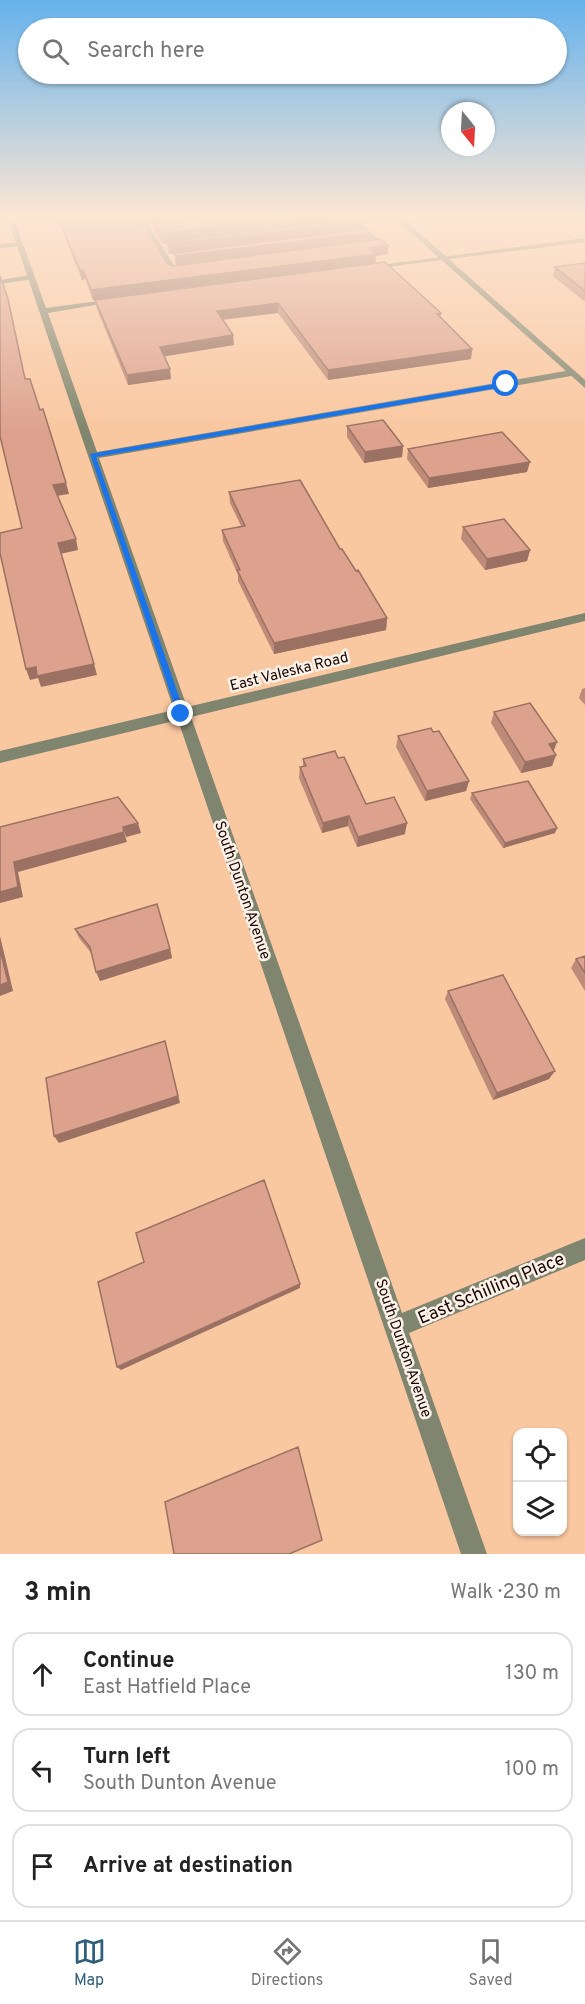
<!DOCTYPE html>
<meta charset="utf-8">
<style>
:root{--surface:#fff;--page:#f6f6f6;--text:#222;--muted:#767676;--line:#e0e0e0;--accent:#305e7d}
body{margin:0;font-family:Overpass,sans-serif;background:var(--page);color:var(--text)}
.controls{position:absolute;right:18px;bottom:18px;display:grid;overflow:hidden;border-radius:12px;box-shadow:0 2px 4px #0004}
.controls button{width:54px;height:54px;display:grid;place-items:center;padding:0;border:0;border-bottom:2px solid var(--line);background:var(--surface);color:var(--text);font:30px sans-serif}
.compass{position:absolute;left:441px;top:102px;width:54px;height:54px;border-radius:50%;background:var(--surface);box-shadow:0 2px 4px #0004;rotate:162deg}
.stop{position:absolute;width:18px;height:18px;margin:-14px;border:4px solid #1a73e8;border-radius:50%;background:#fff}
.stop.end{background:#1a73e8;border-color:#fff;box-shadow:0 2px 6px #0008}
.list{margin:0;padding:0;list-style:none}
h2{display:flex;justify-content:space-between;align-items:center;height:78px;margin:0;padding:0 24px;font-size:26px}
h2 small{font-size:20px;font-weight:400;color:var(--muted)}
.list li{display:grid;grid-template-columns:39px 1fr auto;gap:18px;align-items:center;box-sizing:border-box;height:84px;margin:0 12px 12px;padding:0 12px;border:2px solid var(--line);border-radius:18px}
.list b{display:block;font-size:22px;white-space:nowrap}
.list p{margin:0;font-size:20px;white-space:nowrap;color:var(--muted)}
.list em{font-size:20px;font-style:normal;color:var(--muted)}
.icon{flex:none;width:33px;height:33px;fill:none;stroke:currentColor;stroke-width:2;stroke-linecap:round;stroke-linejoin:round}
.map{position:relative;flex:none;width:585px;height:1554px;overflow:hidden}
.search{position:absolute;background:var(--surface);box-shadow:0 2px 4px #0004;left:18px;right:18px;top:18px;height:66px;display:flex;align-items:center;gap:15px;box-sizing:border-box;padding:0 21px;border-radius:33px;color:var(--muted);font-size:22px}
.sheet{height:366px;background:var(--surface)}
nav{display:flex;justify-content:space-around;align-items:center;box-sizing:border-box;height:84px;border-top:2px solid var(--line);background:var(--surface);font-size:16px;color:var(--muted)}
nav a{display:grid;justify-items:center;gap:3px}
nav .on{color:var(--accent)}
.map>svg:first-child{display:block}
.lines{fill:none;stroke-linecap:round;stroke-linejoin:round}
.service{fill:#7f856e;fill-rule:evenodd}
.minor{fill:#7f856e;fill-rule:evenodd}
.tertiary{fill:#7f856e;fill-rule:evenodd}
.wall{fill:#be8b79}
.shaded-wall{fill:#9b7163}
.building{fill:#dda28d;stroke:#9b7163;stroke-width:1.5}
.route{fill:#1a73e8}
.labels{text-anchor:middle;stroke-width:5;stroke-linejoin:round;paint-order:stroke}
.street-label{font-size:15px;fill:#180800;stroke:#fcf2ea}
.near-street-label{font-size:18px;fill:#180800;stroke:#fcf2ea}
</style>
<div class="map">
<svg width="585" height="1554" viewBox="0 0 585 1554">
<rect width="100%" height="100%" fill="#f9c7a0"/>
<g class="lines">
<path class="service" d="M134 214H141L176 268 188 267V271L171 273Z
M345 214H352L382 243V247L363 248V244L373 243Z
M23 242V246L0 248V244Z
M31 275 35 277 34 279 0 284V280Z"/>
<path class="minor" d="M13 223 16 225 46 308 114 299 118 301 48 313 97 452 571 370 576 373 571 376 99 458 187 707 585 613V621L191 717 402 1313 585 1238V1260L409 1333 487 1554H461L178 720 0 763V751L174 710 10 225Z
M585 238V242L370 269 366 267Z"/>
<path class="tertiary" d="M390 214H398L585 380V388Z"/>
</g>
<path class="wall" d="M55 214H137L167 263 173 266 177 265 175 263 174 253 207 249 169 254 168 252 167 243 162 244 155 233 154 224 150 225 144 214H348V220L369 240 388 245V254L376 256 375 263 93 300 85 279 82 280Z
M385 262 441 313V317L472 349 471 359 328 380 278 313 223 320 234 345 164 356 171 379 128 385 97 309 95 300Z
M585 263V302L553 276 555 267Z
M347 426 403 446 402 457 364 463 347 437Z
M408 449 527 472 428 488 407 459Z
M229 492 340 549 356 571 387 618 386 630 274 654 238 581V575L223 541 222 530 241 526 230 503Z
M463 527 530 550 527 561 485 570 461 539Z
M585 688V705L579 698 582 689Z
M494 712 556 755 552 766 521 773 491 723Z
M433 732 469 781 466 791 425 801 396 747 398 736Z
M338 758 366 804 405 834 357 847 348 826 322 833 299 778 300 767 303 766V759Z
M472 793 557 828 555 833 503 848 470 799Z
M75 929 170 949 172 958 100 981 92 954 79 938Z
M585 956V991L571 968 576 959Z
M448 991 549 1079 493 1100 445 999Z"/>
<path class="shaded-wall" d="M158 214H226L150 225 149 216Z
M331 214H348V221L162 244 161 234Z
M359 222 358 231 169 254 168 244Z
M369 233V242L177 266 176 256Z
M388 245V254L376 256 375 263 93 300 91 290Z
M80 270H83L85 279 82 280Z
M278 303V313L217 320V311Z
M233 335 234 345 161 357 160 347Z
M472 349 471 359 328 380V370Z
M170 369 171 379 128 385 127 375Z
M403 446 402 457 364 463 365 452Z
M530 462 527 472 428 488 429 478Z
M66 483 69 494 56 496 53 485Z
M76 539 78 550 60 554 58 543Z
M530 550 527 561 485 570 487 559Z
M387 618 386 630 274 654V643Z
M94 664 97 675 41 687 38 678 30 680 26 669 36 667Z
M557 742 553 753 549 744Z
M556 755 552 766 521 773 525 762Z
M469 781 466 791 425 801 427 791Z
M349 816 348 826 322 833 323 823Z
M138 823 141 833 126 837 123 827Z
M407 823 405 834 357 847 358 837Z
M557 828 555 833 503 848 505 843Z
M124 832 127 842 18 872 23 897 0 903V892L14 862Z
M0 936 13 991 0 996Z
M170 949 172 958 100 981 96 972Z
M165 1041 180 1103 59 1143 54 1136Z
M555 1071 549 1079 493 1100 497 1093Z
M300 1284V1288L121 1370 117 1367Z"/>
<path class="building" d="M57 214H137L167 263 173 266 380 239 388 245 369 248 376 254 91 290 83 270H80Z
M220 214H331L161 234 154 224Z
M356 219 359 222 168 244 167 242Z
M366 229 369 233 176 256 174 253Z
M385 262 441 313 437 314 472 349 328 370 278 303 217 311 233 335 160 347 170 369 127 375 95 300Z
M585 263V291L555 267Z
M0 276 8 299 25 379H30L40 410 43 409 66 483 53 485 76 539 58 543 94 664 37 676 36 667 26 669 0 553V533L22 528 0 436Z
M383 420 403 446 365 452 347 426Z
M502 432 530 462 429 478 408 449Z
M300 480 340 549H342L356 571 358 570 387 618 274 643 237 570H240L222 530 245 526 229 492Z
M504 519 530 550 487 559 463 527Z
M530 703 557 742 549 744 556 755 525 762 494 712Z
M431 728 433 732 439 731 469 781 427 791 398 736Z
M335 751 338 758 344 757 366 804 394 797 407 823 358 837 349 816 323 823 300 767 306 766 303 759Z
M528 781 557 828 505 843 472 793Z
M118 797 138 823 123 827 124 832 14 862 18 887 0 892V827Z
M157 904 170 949 96 972 90 947 75 929Z
M0 949 8 982 0 985Z
M585 956V973L576 959Z
M503 975 555 1071 497 1093 448 991Z
M165 1041 178 1096 54 1136 46 1078Z
M264 1180 300 1284 117 1367 98 1282 144 1262 136 1233Z
M298 1447 322 1540 289 1554H174L165 1502Z"/>
<linearGradient id="sky" x2="0" y2="1"><stop stop-color="#65b2ec"/><stop offset="0.5" stop-color="#fce6d4"/><stop offset="1" stop-color="#fce6d4" stop-opacity="0"/></linearGradient>
<rect width="585" height="432" fill="url(#sky)"/>
<path class="route" d="M506 382 509 386 96 457 185 714 181 717 178 716 90 454Z"/>
<g class="labels">
<g class="street-label">
<text transform="translate(289 671) rotate(-14)" y="5">East Valeska Road</text>
<text transform="translate(243 890) rotate(71)" y="5">South Dunton Avenue</text>
<text transform="translate(404 1348) rotate(71)" y="5">South Dunton Avenue</text>
</g>
<g class="near-street-label">
<text transform="translate(491 1288) rotate(-23)" y="6">East Schilling Place</text>
</g>
</g>
</svg>
<div class="controls">
<button><svg class="icon" aria-label="locate" viewBox="0 0 24 24"><circle cx="12" cy="12" r="6"/><path d="M12 2v4M12 18v4M2 12h4M18 12h4"/></svg></button>
<button><svg class="icon" aria-label="layers" viewBox="0 0 24 24"><path d="M12 4l9 5-9 5-9-5zM3 14l9 5 9-5"/></svg></button>
</div>
<svg class="compass" viewBox="-18 -18 36 36"><path d="M0-13l5 13h-10z" fill="#e53935"/><path d="M0 13l5-13h-10z" fill="#767676"/></svg>
<div class="stop" style="left:506px;top:384px"></div>
<div class="stop end" style="left:181px;top:714px"></div>
<div class="search"><svg class="icon" aria-label="search" viewBox="0 0 24 24"><circle cx="10" cy="10" r="6"/><path d="M15 15l6 6"/></svg>Search here</div>
</div>
<section class="sheet">
<h2>3 min<small>Walk · 230 m</small></h2>
<ul class="list">
<li><svg class="icon" aria-label="ahead" viewBox="0 0 24 24"><path d="M12 20V5M6 11l6-6 6 6"/></svg><div><b>Continue</b><p>East Hatfield Place</p></div><em>130 m</em></li>
<li><svg class="icon" aria-label="left" viewBox="0 0 24 24"><path d="M17 20v-9H6M10 6l-5 5 5 5"/></svg><div><b>Turn left</b><p>South Dunton Avenue</p></div><em>100 m</em></li>
<li><svg class="icon" aria-label="arrive" viewBox="0 0 24 24"><path d="M6 21V4h12l-3 4 3 4H6"/></svg><div><b>Arrive at destination</b></div></li>
</ul>
</section>
<nav>
<a class="on"><svg class="icon" aria-label="map" viewBox="0 0 24 24"><path d="M3 6l6-2 6 2 6-2v14l-6 2-6-2-6 2zM9 4v14M15 6v14"/></svg>Map</a>
<a><svg class="icon" aria-label="directions" viewBox="0 0 24 24"><path d="M12 3l9 9-9 9-9-9zM9 14v-3h6M13 9l2 2-2 2"/></svg>Directions</a>
<a><svg class="icon" aria-label="saved" viewBox="0 0 24 24"><path d="M7 4h10v16l-5-4-5 4z"/></svg>Saved</a>
</nav>
